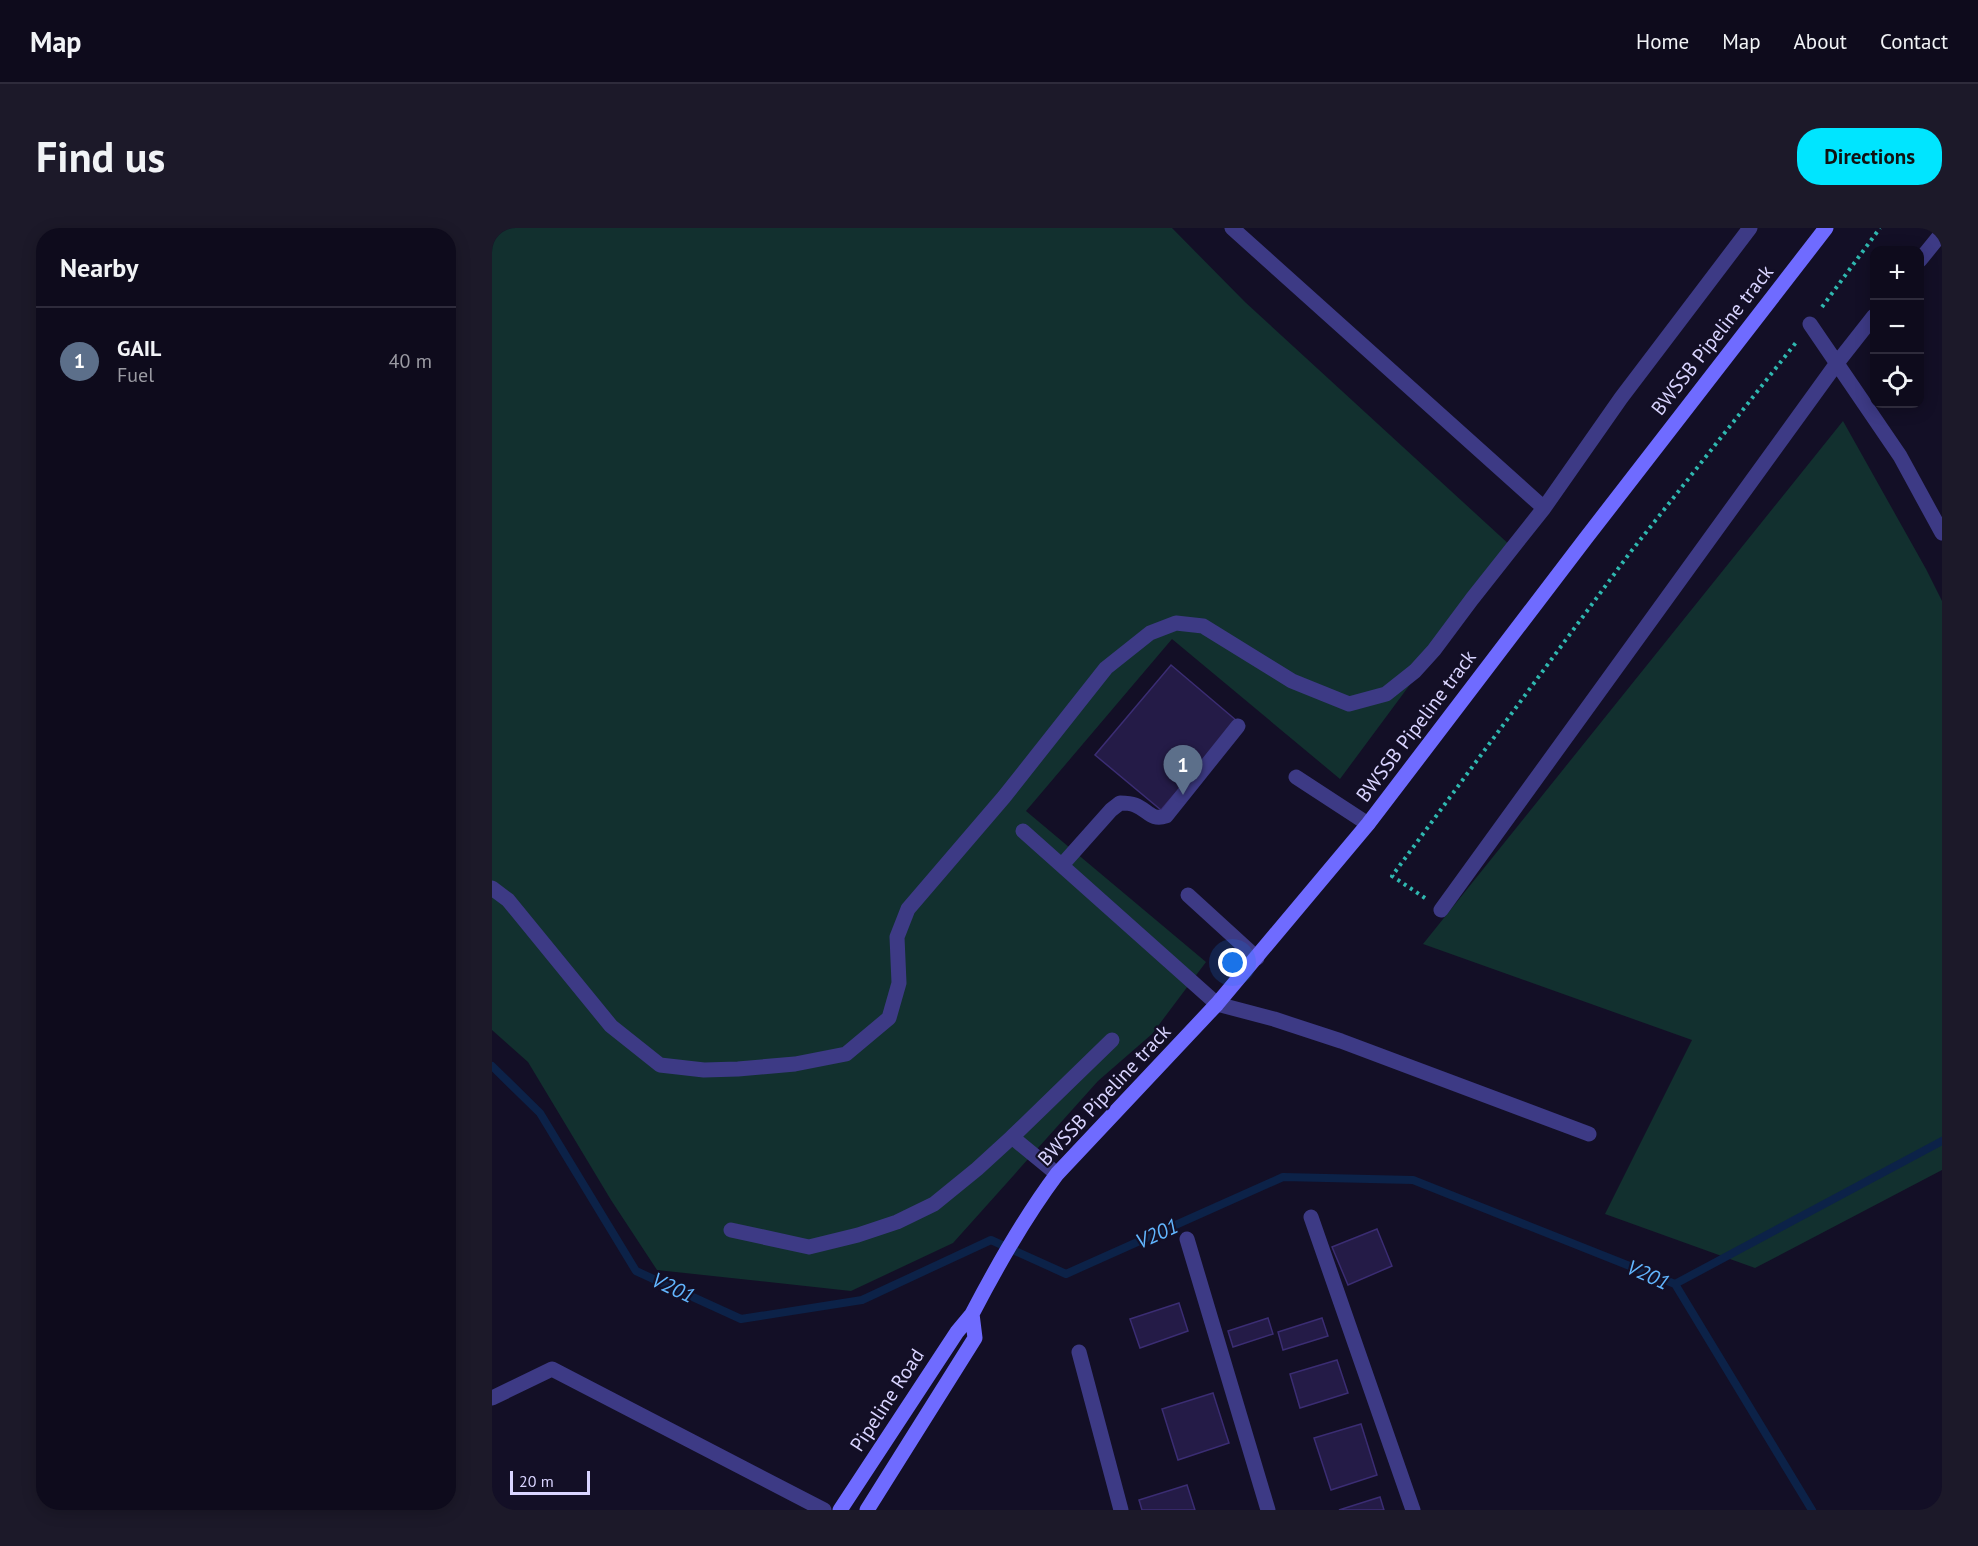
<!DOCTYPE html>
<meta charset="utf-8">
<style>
:root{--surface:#0e0b1c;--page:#1c1929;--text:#f1f3f6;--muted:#9b9ba3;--line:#2e2b3b;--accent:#00e5ff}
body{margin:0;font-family:"PT Sans",sans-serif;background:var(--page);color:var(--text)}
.controls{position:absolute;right:18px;top:18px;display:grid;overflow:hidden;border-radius:12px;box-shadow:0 3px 15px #0003}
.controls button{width:54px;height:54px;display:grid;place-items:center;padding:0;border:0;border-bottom:2px solid var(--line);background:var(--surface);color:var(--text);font:30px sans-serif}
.scale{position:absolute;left:18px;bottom:15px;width:80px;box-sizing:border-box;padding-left:6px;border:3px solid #d9d4ff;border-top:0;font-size:16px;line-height:21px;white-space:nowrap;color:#d9d4ff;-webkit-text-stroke:4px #130f26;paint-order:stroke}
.you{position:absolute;left:741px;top:735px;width:21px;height:21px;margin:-15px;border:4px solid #fff;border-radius:50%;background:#1a73e8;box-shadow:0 0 0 9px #1a73e833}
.badge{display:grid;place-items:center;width:39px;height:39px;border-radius:50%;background:var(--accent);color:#fff;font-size:20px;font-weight:700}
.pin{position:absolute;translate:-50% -50px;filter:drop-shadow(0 2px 3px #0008)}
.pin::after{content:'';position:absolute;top:32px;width:21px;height:18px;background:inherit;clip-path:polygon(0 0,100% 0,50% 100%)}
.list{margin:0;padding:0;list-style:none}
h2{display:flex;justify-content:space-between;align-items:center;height:78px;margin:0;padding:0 24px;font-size:26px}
h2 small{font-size:20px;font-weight:400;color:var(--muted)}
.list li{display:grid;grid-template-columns:39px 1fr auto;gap:18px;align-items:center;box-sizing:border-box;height:108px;padding:0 24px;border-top:2px solid var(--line)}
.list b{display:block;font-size:22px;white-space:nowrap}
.list p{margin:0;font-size:20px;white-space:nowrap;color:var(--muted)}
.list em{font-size:20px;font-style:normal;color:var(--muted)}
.icon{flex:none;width:33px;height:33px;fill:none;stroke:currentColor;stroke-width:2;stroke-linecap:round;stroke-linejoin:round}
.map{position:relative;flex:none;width:1450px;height:1282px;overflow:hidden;border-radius:24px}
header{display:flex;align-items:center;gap:36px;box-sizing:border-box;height:84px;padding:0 30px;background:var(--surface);border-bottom:2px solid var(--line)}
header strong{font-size:28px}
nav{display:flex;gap:33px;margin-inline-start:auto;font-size:21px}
.intro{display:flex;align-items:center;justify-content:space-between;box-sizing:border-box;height:144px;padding:0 36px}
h1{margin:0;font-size:42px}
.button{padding:15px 27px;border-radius:24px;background:var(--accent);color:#111;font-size:21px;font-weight:700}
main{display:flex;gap:36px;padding:0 36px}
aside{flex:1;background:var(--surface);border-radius:24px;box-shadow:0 3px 15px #0003}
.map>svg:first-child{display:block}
.green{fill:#12302f}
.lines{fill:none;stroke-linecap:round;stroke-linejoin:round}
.stream{stroke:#0c2248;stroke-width:8}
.building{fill:#241b47;stroke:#3b2d73;stroke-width:1.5}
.path{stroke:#2fb8b0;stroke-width:4;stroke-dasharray:3 4.5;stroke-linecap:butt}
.lane{stroke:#3d3a85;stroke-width:15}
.street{stroke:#3d3a85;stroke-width:15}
.secondary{stroke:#6f6bff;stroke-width:15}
.labels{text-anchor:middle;stroke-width:4.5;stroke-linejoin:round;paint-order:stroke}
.street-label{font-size:20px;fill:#d9d4ff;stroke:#130f26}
.water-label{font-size:21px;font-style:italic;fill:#62b6ff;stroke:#130f26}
</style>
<header>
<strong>Map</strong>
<nav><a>Home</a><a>Map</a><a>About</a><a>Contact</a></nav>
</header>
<div class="intro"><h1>Find us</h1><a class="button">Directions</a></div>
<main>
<aside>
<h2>Nearby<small></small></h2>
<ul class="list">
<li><span class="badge" style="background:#5c6f8a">1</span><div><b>GAIL</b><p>Fuel</p></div><em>40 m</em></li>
</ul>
</aside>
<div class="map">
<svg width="1450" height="1282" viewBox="0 0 1450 1282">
<rect width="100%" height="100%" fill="#130f26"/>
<path class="green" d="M0 0H680L753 74 1020 319 848 551 680 411 534 583 714 734 660 806 606 853 461 1015 359 1063 165 1042 119 972 36 834 0 802Z
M1351 193 1434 341 1450 373V942L1263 1040 1113 986 1200 812 931 716Z"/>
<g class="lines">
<path class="stream" d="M0 838 48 885 144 1043 249 1091 370 1072 499 1012 574 1046 791 949 921 952 1183 1056 1320 1282
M1183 1056 1450 913"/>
</g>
<path class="building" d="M679 437 745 493 669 582 603 527Z
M885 1001 900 1038 856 1057 840 1019Z
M687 1075 696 1103 648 1120 638 1091Z
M776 1090 781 1106 741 1119 736 1103Z
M830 1090 836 1108 791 1122 786 1104Z
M845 1132 856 1165 808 1180 798 1146Z
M721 1165 737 1215 686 1232 670 1181Z
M869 1196 885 1247 839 1262 822 1210Z
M695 1257 703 1282H650L647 1272Z
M888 1269 892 1282H847Z"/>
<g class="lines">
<path class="path" d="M1330 79 1388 0
M933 670 900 648 1137 326 1306 112"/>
<path class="lane" d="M740 0 1052 280
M531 603 725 776 782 791 849 813 1097 906
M570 637 619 582 628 575C633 575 638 575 643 577 656 582 659 593 674 588L746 498
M0 660 16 672 119 798 168 837 212 842 246 841 303 836 354 826 397 790 407 755 405 709 416 681 512 569 614 440 658 405 684 395 711 398 800 453 857 476 894 466 923 443 942 422 980 371 1052 280 1129 170 1258 0
M696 667 765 730"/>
<path class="street" d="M1428 32 1450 5
M1318 96 1408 228 1450 305
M804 549 876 596
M949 682 1345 135 1382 88
M520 909 620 812
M819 989 921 1282
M239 1002 317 1019 366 1007 405 994 442 976 485 941 520 909 565 946
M695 1011 776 1282
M587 1124 629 1282
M0 1170 60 1141 332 1282"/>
<path class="secondary" d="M480 1086C505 1038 532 990 565 946L725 776 876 596 1094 310 1334 0
M348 1282 465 1104 480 1086 483 1110 375 1282"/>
</g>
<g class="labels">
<g class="street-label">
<text transform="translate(1220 112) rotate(-52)" y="7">BWSSB Pipeline track</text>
<text transform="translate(924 498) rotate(-53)" y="7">BWSSB Pipeline track</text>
<text transform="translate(612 867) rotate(-47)" y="7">BWSSB Pipeline track</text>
<text transform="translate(395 1172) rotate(-57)" y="7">Pipeline Road</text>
</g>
<g class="water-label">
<text transform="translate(665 1006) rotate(-24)" y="7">V201</text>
<text transform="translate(1156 1047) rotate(24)" y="7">V201</text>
<text transform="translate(181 1060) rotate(25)" y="7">V201</text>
</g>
</g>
</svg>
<div class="controls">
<button>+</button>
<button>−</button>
<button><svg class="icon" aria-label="locate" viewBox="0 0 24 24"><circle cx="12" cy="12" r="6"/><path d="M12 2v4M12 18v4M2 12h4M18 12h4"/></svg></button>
</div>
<div class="scale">20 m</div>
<div class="you"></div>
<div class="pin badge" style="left:691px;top:567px;background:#5c6f8a">1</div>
</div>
</main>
